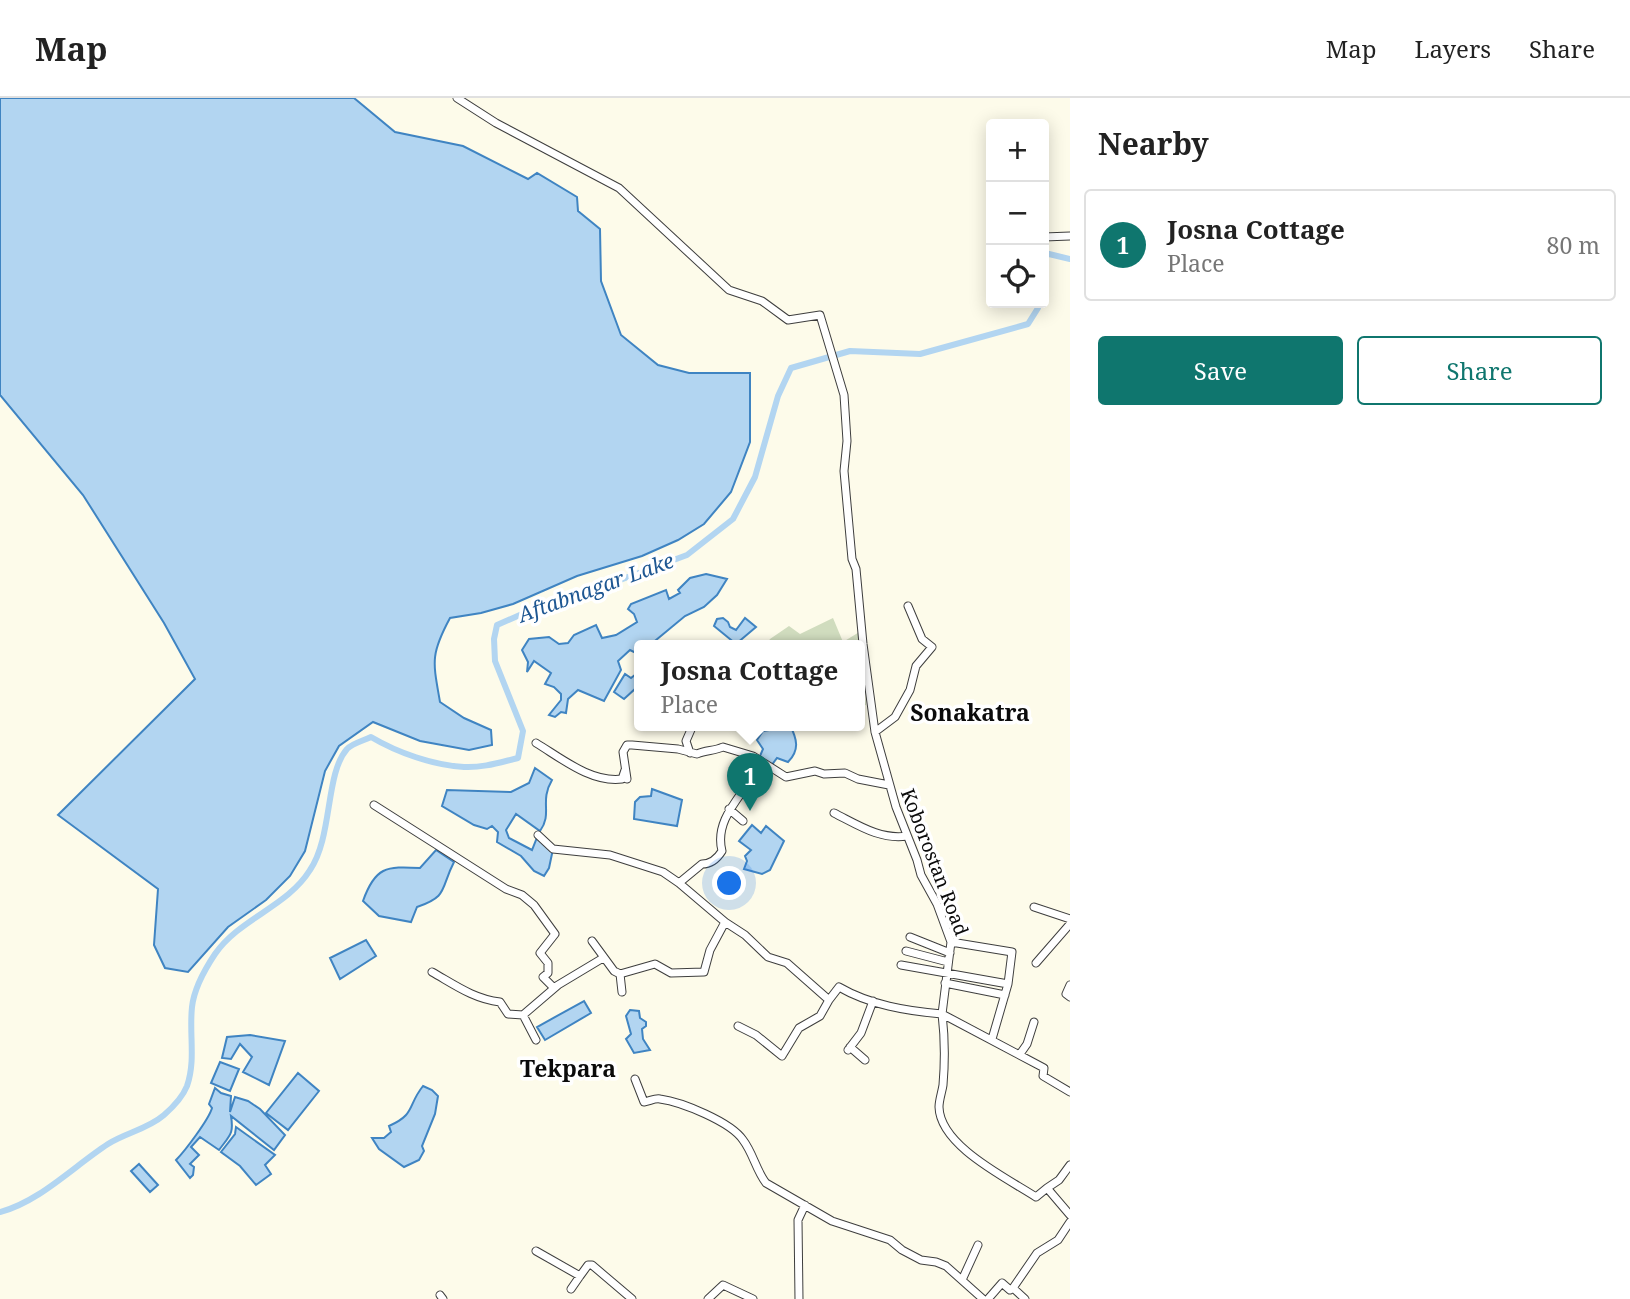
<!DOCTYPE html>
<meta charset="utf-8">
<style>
:root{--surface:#fff;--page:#f2f2f2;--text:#222;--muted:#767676;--line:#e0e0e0;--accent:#0f766e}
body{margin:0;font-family:"Noto Serif",serif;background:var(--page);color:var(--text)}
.controls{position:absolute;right:21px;top:21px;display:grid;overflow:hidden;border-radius:7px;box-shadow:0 4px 18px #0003}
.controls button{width:63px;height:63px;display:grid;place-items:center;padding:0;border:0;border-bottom:2px solid var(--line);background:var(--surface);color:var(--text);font:35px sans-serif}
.you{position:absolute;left:730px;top:786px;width:24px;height:24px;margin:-18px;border:5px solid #fff;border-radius:50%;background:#1a73e8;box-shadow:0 0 0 10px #1a73e833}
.badge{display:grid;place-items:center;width:46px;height:46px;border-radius:50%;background:var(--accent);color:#fff;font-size:23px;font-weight:700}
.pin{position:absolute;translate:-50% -58px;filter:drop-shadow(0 2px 4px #0008)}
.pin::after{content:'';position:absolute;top:37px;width:24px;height:21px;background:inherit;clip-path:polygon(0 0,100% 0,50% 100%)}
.popup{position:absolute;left:634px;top:542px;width:231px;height:91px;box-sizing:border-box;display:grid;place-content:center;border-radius:7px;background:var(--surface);filter:drop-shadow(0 2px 5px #0005);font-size:23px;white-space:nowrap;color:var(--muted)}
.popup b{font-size:26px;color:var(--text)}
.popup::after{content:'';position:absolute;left:50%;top:100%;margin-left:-14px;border:14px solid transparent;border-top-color:var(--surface)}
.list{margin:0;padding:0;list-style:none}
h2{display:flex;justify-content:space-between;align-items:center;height:91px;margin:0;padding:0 28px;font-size:30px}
h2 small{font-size:23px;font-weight:400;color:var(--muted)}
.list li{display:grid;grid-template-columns:46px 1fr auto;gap:21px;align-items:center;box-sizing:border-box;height:112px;margin:0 14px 14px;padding:0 14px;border:2px solid var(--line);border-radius:7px}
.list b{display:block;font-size:26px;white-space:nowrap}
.list p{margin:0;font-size:23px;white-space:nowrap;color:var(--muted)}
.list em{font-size:23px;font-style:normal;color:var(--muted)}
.actions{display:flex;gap:14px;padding:21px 28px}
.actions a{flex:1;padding:16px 0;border:2px solid var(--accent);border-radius:7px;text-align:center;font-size:24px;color:var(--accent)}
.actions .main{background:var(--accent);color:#fff}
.icon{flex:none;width:38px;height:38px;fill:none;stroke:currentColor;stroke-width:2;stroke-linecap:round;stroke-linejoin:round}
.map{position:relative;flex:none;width:1070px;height:1201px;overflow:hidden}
header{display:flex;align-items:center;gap:42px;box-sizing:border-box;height:98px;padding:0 35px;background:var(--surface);border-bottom:2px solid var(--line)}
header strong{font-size:33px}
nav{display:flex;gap:38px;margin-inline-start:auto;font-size:24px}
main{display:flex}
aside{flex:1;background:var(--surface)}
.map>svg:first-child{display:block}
.cemetery{fill:#d0dcbe}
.water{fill:#b2d5f1;stroke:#3f84c2;stroke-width:2}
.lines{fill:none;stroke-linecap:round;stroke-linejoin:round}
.canal{stroke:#b2d5f1;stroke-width:6}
.minor-casing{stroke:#3e3e3e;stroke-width:9}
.minor{stroke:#fff;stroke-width:7}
.labels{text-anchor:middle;stroke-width:7;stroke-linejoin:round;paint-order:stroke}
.street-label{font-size:19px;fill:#0b0b0b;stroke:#fff}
.water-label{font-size:21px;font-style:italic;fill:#1e5792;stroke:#fff}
.quarter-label{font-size:23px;font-weight:bold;fill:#0b0b0b;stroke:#fff}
</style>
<header>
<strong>Map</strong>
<nav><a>Map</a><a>Layers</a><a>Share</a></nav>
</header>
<main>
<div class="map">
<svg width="1070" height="1201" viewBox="0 0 1070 1201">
<rect width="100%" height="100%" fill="#fdfbea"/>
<path class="cemetery" d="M833 520 843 544 861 533V556L866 607 860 608V547H766L770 541 789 528 800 536Z"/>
<path class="water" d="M0 0H354L395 34 463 48 528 81 537 75 577 99 578 113 600 131 601 183 621 237 658 267 689 275H750V344L731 394 704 426 678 442 642 458 577 478 513 506 481 515 450 520C430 557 433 564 440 604L464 620 491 632 492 647 469 652 420 643 373 624 339 648 325 673 305 753 290 778 266 802 228 829 188 874 165 870 154 847 158 791 58 717 195 581 164 525 83 397 0 297Z
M706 476 727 481 717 497 704 509 685 518 650 547H640L638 556 630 552 618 563 621 572 604 603 578 592 568 601 566 615 561 614 555 619 549 617 561 602V596L554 589 545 586 551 575 534 563 527 574 528 564 522 552 529 541 549 539 559 546 568 545 574 537 596 527 602 540 616 537 637 524 634 516 628 511 631 506 666 492 669 501 680 495 678 492 690 480Z
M723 520 728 524 730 529 736 532 745 520 756 529 736 546 714 528 717 521Z
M640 573V596L635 591 624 601 614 594 625 576 631 580Z
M779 627H790C797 641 800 652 788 664L777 660 771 668 760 658 763 651 757 642 763 633 775 631Z
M535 670 552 682C539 704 553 715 540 733L516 716 506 732 509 740 532 752 538 737 553 751 549 770 544 778 534 773 521 758 497 744 498 734 492 728 487 731 474 727 442 708 447 692 511 694 529 685Z
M652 691 682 702 677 728 634 721 635 704 640 699 651 698Z
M752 727 761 735 766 728 784 743 770 772 762 776 744 771 747 763 745 758 751 752 739 743Z
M436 752 454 764C440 791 449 798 417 809L411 824 379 818 363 803C375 769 386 768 420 770Z
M366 842 376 858 340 881 330 860Z
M584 903 591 915 545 942 537 929Z
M630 912 639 913 640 920 646 924V928L642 931 643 941 650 952 634 955 626 941 631 936 626 918Z
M250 937 285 943 269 987 243 974 252 959 240 946 231 961 222 960 227 939Z
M220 964 239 971 230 993 211 985Z
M298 975 319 993 288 1032 266 1015Z
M423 988 432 992 438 998 435 1016 422 1048 424 1053 419 1062 404 1069 379 1051 372 1040H384L391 1034 389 1028C416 1016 407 1008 423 988Z
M215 990 221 995 231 998 230 1014 235 999 248 1003 260 1011 285 1037 274 1052 231 1018C234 1036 230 1037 219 1052L200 1039 191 1049 199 1057 190 1066 194 1069 193 1077 190 1080 176 1062C185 1053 209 1021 212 1010L209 1006Z
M236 1029 275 1057 265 1067 271 1076 256 1087 240 1068 221 1054 235 1036Z
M139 1066 158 1087 150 1094 131 1073Z"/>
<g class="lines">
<path class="canal" d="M1044 159 1049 156 1070 161
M0 1114C39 1104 74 1068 108 1046 125 1035 148 1031 164 1017 172 1010 183 998 187 988 196 962 189 936 192 909 194 891 205 871 215 856 240 820 287 809 310 772 333 738 325 676 347 651 353 645 363 643 371 639 398 655 433 667 464 669 483 670 501 664 518 660L523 633 495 563 494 541 497 527 547 505 620 482 687 457 733 421 755 379 778 298 791 270 850 253 920 256 1028 226 1038 210V205"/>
<defs>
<path id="minor" d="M457 0 496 25 619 90 729 192 762 203 788 222 820 217 844 297 847 343 844 373 852 461 856 471 863 546 875 634 896 709 917 762 921 777 937 806 951 844 942 916 1044 970 1043 978 1070 994
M1044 139 1070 138
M875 634 895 619 910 592 916 568 932 549 922 541 908 508
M536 645C561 660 591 685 622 681L625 672
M690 655 686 643 693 627
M627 681 623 654 627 647H632L678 651 697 656C706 652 714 653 723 649L753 658 786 679 815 673 824 676 845 675 858 681 889 687
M374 707 506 791 522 797 534 807 555 836 540 855 548 865V875L543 879 554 890
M729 711 743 723
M834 715C858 727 880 742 907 738
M538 737 553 751 610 757 663 774 679 785
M1034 809 1070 821
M725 824 679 785 702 766C711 766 717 761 722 753 713 718 748 694 761 664
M910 839 950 855
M592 843 614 873 620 876
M951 844 1012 854 1008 886 992 941
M906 853 948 864
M1036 865 1070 826
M901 867 1008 886
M432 874C455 887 474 901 500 904L508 916 523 917 558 887 603 860
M945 885 1005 897
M1070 887 1066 896 1070 899
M622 894 620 876 655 866 671 875 704 874 710 852 725 824 745 837 768 859 787 865 829 902 839 889C870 907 907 913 942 916 945 940 945 963 943 987 942 994 939 1002 939 1009 940 1048 1007 1080 1036 1099L1047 1090 1070 1117
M523 917 536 942
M738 928 756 937 782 958 799 930 820 918 829 902
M850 949 865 962
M848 952 861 935 873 903
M1020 956 1027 946 1034 924
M635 981 644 1004C650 1003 655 1000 660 1001 682 1004 731 1024 743 1042 753 1055 756 1072 766 1085L832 1123 890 1142 902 1152 921 1162 936 1164 946 1168 983 1201
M1047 1090 1059 1082 1070 1067
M536 1153 580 1178 588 1167H592L632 1201
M962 1182 978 1147
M571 1191 580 1178
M440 1197 443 1201
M708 1201 723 1187 753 1201
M799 1201 798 1122 805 1107
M988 1201 1002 1185 1010 1192 1013 1190
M1025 1201 1013 1190 1037 1155 1058 1142 1070 1124"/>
</defs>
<use href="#minor" class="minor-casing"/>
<use href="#minor" class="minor"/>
</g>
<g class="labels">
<g class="street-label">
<text transform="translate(935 764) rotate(69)" y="7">Koborostan Road</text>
</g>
<g class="water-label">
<text transform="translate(596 490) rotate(-20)" y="7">Aftabnagar Lake</text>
</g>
<g class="quarter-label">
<text x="970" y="623">Sonakatra</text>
<text x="568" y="979">Tekpara</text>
</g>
</g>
</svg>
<div class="controls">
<button>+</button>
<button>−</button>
<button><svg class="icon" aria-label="locate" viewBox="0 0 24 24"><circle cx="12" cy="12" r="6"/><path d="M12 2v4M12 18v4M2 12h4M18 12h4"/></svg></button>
</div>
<div class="you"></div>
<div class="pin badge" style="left:750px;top:713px">1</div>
<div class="popup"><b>Josna Cottage</b>Place</div>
</div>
<aside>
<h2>Nearby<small></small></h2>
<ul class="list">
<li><span class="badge">1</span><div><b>Josna Cottage</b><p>Place</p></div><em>80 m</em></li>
</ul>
<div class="actions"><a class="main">Save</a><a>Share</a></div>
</aside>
</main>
